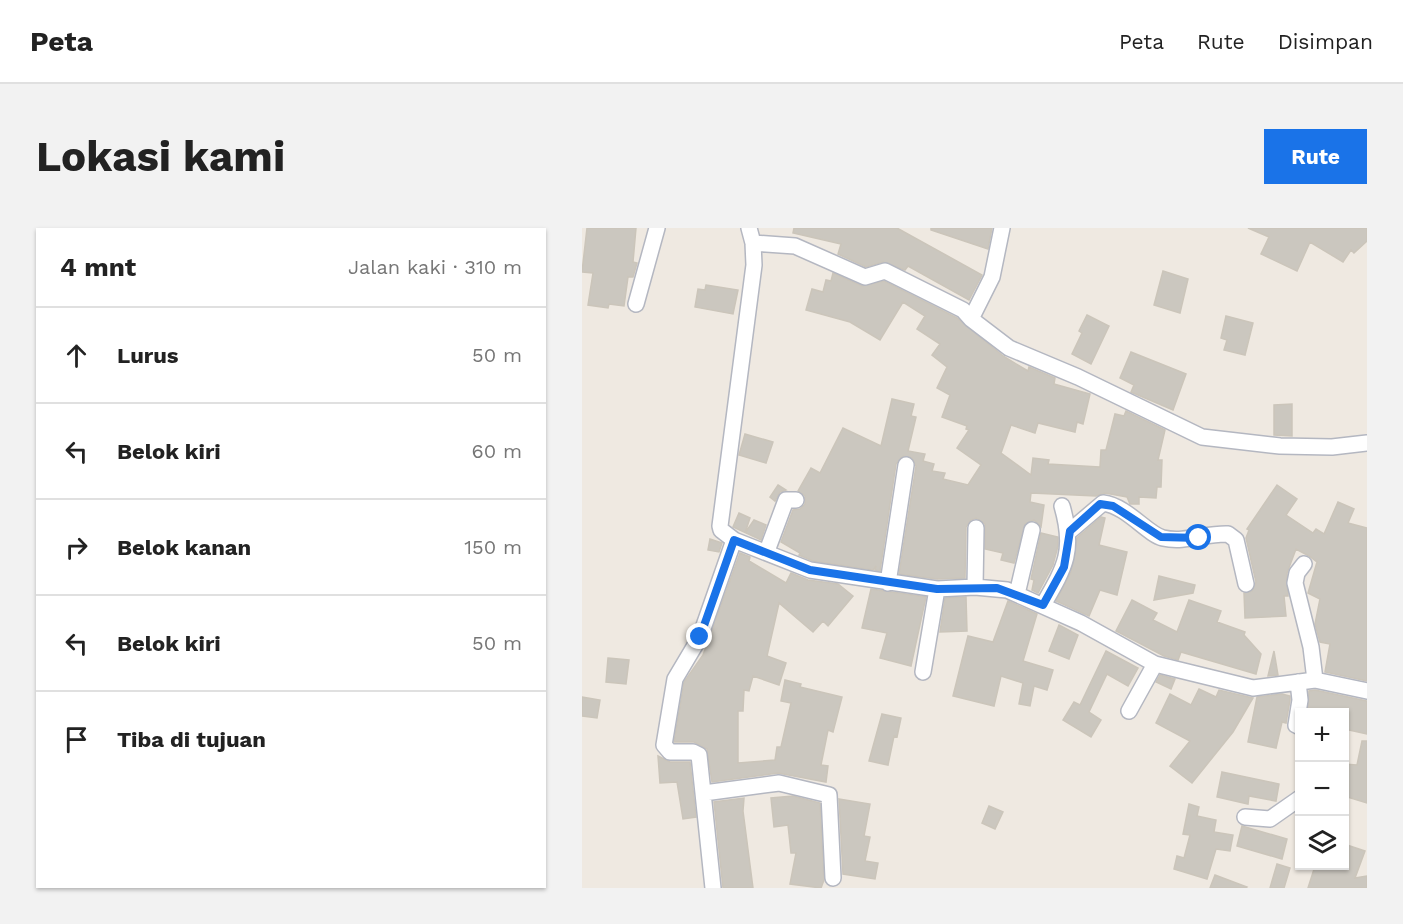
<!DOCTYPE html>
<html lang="id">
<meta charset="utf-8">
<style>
:root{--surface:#fff;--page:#f2f2f2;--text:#222;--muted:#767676;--line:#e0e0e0;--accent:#1a73e8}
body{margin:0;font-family:"Work Sans",sans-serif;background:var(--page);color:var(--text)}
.controls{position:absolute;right:18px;bottom:18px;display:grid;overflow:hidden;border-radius:0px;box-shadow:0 2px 4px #0004}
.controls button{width:54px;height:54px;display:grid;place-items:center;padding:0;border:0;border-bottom:2px solid var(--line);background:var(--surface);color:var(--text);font:30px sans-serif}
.stop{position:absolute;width:18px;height:18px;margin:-14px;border:4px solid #1a73e8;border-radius:50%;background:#fff}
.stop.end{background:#1a73e8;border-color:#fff;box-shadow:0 2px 6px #0008}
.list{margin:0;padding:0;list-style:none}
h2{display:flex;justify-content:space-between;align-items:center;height:78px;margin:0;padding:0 24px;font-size:26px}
h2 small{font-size:20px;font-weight:400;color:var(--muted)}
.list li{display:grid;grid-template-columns:39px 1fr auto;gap:18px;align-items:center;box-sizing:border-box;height:96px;padding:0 24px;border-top:2px solid var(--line)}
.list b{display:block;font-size:22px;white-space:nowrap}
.list em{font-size:20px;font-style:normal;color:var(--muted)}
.icon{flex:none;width:33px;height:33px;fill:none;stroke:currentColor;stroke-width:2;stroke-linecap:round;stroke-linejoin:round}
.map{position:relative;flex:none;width:785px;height:660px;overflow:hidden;border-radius:0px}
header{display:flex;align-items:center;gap:36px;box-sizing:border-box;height:84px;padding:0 30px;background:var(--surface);border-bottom:2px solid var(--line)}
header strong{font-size:28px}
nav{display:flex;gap:33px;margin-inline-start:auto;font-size:21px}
.intro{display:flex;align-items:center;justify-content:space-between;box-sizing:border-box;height:144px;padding:0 36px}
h1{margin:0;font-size:42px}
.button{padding:15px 27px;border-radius:0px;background:var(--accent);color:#fff;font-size:21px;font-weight:700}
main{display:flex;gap:36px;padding:0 36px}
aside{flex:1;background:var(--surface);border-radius:0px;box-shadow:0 2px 4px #0004}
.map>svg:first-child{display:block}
.building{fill:#cbc7bf;stroke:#cbc5ba;stroke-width:1.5}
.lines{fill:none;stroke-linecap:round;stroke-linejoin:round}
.minor-casing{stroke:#b4b7c1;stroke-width:18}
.minor{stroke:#fff;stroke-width:15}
.route{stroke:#1a73e8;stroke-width:8}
</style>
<header>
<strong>Peta</strong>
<nav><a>Peta</a><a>Rute</a><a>Disimpan</a></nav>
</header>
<div class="intro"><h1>Lokasi kami</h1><a class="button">Rute</a></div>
<main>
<aside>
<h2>4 mnt<small>Jalan kaki · 310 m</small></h2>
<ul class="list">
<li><svg class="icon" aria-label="ahead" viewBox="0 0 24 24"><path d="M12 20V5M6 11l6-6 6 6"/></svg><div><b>Lurus</b></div><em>50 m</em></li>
<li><svg class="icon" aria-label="left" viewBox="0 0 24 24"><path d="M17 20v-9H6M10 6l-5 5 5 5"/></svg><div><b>Belok kiri</b></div><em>60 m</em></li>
<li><svg class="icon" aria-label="right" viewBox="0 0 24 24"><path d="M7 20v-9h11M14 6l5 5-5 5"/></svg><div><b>Belok kanan</b></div><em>150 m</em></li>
<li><svg class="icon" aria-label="left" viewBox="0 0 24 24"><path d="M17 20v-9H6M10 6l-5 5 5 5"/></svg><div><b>Belok kiri</b></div><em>50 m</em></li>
<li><svg class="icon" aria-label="arrive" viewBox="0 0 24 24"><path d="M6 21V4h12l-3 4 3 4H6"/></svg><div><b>Tiba di tujuan</b></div></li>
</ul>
</aside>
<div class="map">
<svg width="785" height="660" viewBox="0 0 785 660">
<rect width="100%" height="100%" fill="#efe9e1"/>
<path class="building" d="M5 0H54L51 34 55 35 51 49H46L42 78 27 76 26 80 6 77 11 45 0 44Z
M212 0H315L400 47 387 72 326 38 323 42 301 34 284 39 256 26 259 16 211 5Z
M349 0H410L406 21 349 2Z
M666 0H785V13L772 25 769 22 761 34 728 14 715 43 679 26 687 9Z
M581 43 606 51 598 85 572 77Z
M251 45 280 58 302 53 375 90 421 128 446 143 447 139 473 150 472 156 508 166 501 196 495 194 493 204 456 195 453 205 429 197 419 225 449 247 451 230 467 232 466 236 518 239 519 222H524L533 186 542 188 544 183 583 202 576 232H580L579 259H575L574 270 557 269V276H548L545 269 523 265 514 268 449 265 448 274 462 277 459 299 452 292 443 296 432 335 419 332 421 325 403 321V296L394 290 389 292 384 299 383 350 355 351 317 346 334 238 330 230 321 228 314 236 298 343 293 342 294 338 291 342 231 333 217 327 218 325 199 314 211 282 218 281 223 276V268L216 263 229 240 238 245 261 200 299 218 310 171 332 176 329 188 334 189 326 223 343 226 341 233 352 236 350 243 363 245 361 251 386 257 399 237 375 220 387 202 384 201 385 198 360 189 368 167 355 160 365 139 350 127 358 116 335 101 343 88 321 74 298 112 268 94 224 82 230 61 241 64 244 52 249 53Z
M124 57 156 62 151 86 113 79 116 61 123 62Z
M505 87 527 98 509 136 490 126 500 105 497 103Z
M644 88 671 95 663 127 642 122 645 112 639 110Z
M549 124 604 146 591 182 549 164 552 157 538 150Z
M710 176V208L692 207V177Z
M163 206 191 214 184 235 157 227Z
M196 257 204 262 198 264 193 273 188 269Z
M695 257 715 271 704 287 731 305 734 301 742 306 756 274 772 281 766 295 785 300V453L743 444 748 416 738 414 733 396 738 371 726 365 735 334 727 328 714 321 705 345 706 368H702L704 388 663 390 662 365 670 363 674 354 664 310 667 302 665 301Z
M157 285 168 290 163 305 172 292 184 297 179 312 151 299Z
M519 289 523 290 517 317 545 324 535 367 518 362 507 388 474 373 489 344 495 310Z
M459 305 476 309V318L471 337 456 365 450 362 452 352 449 351Z
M128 311 140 315 137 324 126 322Z
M158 325 168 329 167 333 204 355 209 345 226 352 256 356 271 368 246 398 241 393 231 404 197 375 185 428 204 435 197 457 171 448 167 463 162 462 161 483H156V535L193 532 195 519H199L209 475 199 473 203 452 219 456 218 459 260 469 251 504 246 502 239 537 246 538 244 554 196 545 130 554 125 521 112 514H92L102 454 121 427Z
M577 348 613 357 611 365 572 372Z
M289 361 344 369 329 438 298 430 305 405 280 400Z
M384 369 385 403 358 404 363 370Z
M550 372 575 385 571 392 595 404 607 372 639 383 635 394 663 404 662 407 679 426 674 446 599 424 596 432 582 428 534 403Z
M426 373 455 386 441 433 471 442 465 462 452 458 448 478 437 476 441 455 419 448 412 478 371 468 386 408 411 414Z
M477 397 496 407 487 431 467 423Z
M524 423 556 440 546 458 525 446 507 484 519 492 509 509 481 492 492 474 498 477Z
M692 423 696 447 686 448Z
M26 430 47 432 44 456 24 454Z
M578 447 593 451 589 461 574 454Z
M617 461 634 469 637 462 671 470 651 504 610 555 588 538 608 513 574 495 588 466 609 477Z
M733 462 785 473V506L762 501V484H726L727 463Z
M700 466 708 468V472L704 495 700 494 694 520 666 514 675 469Z
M0 469 18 472 15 490 0 488Z
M300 486 319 490 315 509 312 508 306 537 287 533Z
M780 513H785V575L762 568V536L775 537Z
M76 528 88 534H108L114 589 101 591 95 554 78 555Z
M640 544 697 556 694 573 667 568 666 576 635 569Z
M211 568 238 575 242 652 239 660 208 656 214 625H209L206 597 192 599 189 570Z
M162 570 161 583 171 660H141L132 574Z
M257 571 288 576 282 608 288 609 283 633 296 635 293 651 261 646Z
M607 576 617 579 615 588 634 592 632 604 651 607 648 623 634 621 625 651 592 641 595 628 602 630 608 607 601 606Z
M407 578 421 584 413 601 400 595Z
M660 598 705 611 700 631 655 618Z
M762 616 783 623 773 650 785 648V660H726L733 638H762Z
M695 636 708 640 702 660H688Z
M633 647 665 659 664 660H628Z"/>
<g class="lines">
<defs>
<path id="minor" d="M167 0 171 15 213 18 283 49 303 43 381 82 389 91 427 120 496 149 620 209 698 218 750 219 785 215
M171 15 172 37 138 298 139 302 152 312 228 342 355 361 393 359 425 362 499 395 573 436 671 460 733 452 785 463
M54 76 75 0
M389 91 410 49 420 0
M488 303 521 275C545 278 565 306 581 310 603 315 624 305 646 306L654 312 664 356
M185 323 204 272H214
M722 336 715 345 713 355 729 419 733 452
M306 355 324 237
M393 359 394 300
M435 366 450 302
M461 377C483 339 493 323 480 278
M341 444 355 361
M716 454 718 472 714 497 718 499
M547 483 573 436
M122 565 197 555 247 567 251 650
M663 589 688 591 718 570
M131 660 117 527 111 524H88L82 517 93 451 118 409 152 312"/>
</defs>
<use href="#minor" class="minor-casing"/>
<use href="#minor" class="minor"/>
</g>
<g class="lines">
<path class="route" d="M118 409 152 312 228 342 355 361 415 360 461 377 482 339 488 303 518 276 531 278 579 309 617 310"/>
</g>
</svg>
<div class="controls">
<button>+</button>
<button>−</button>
<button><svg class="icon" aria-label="layers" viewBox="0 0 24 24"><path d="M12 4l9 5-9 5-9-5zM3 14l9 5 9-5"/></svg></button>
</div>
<div class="stop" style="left:617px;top:310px"></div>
<div class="stop end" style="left:118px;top:409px"></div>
</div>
</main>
